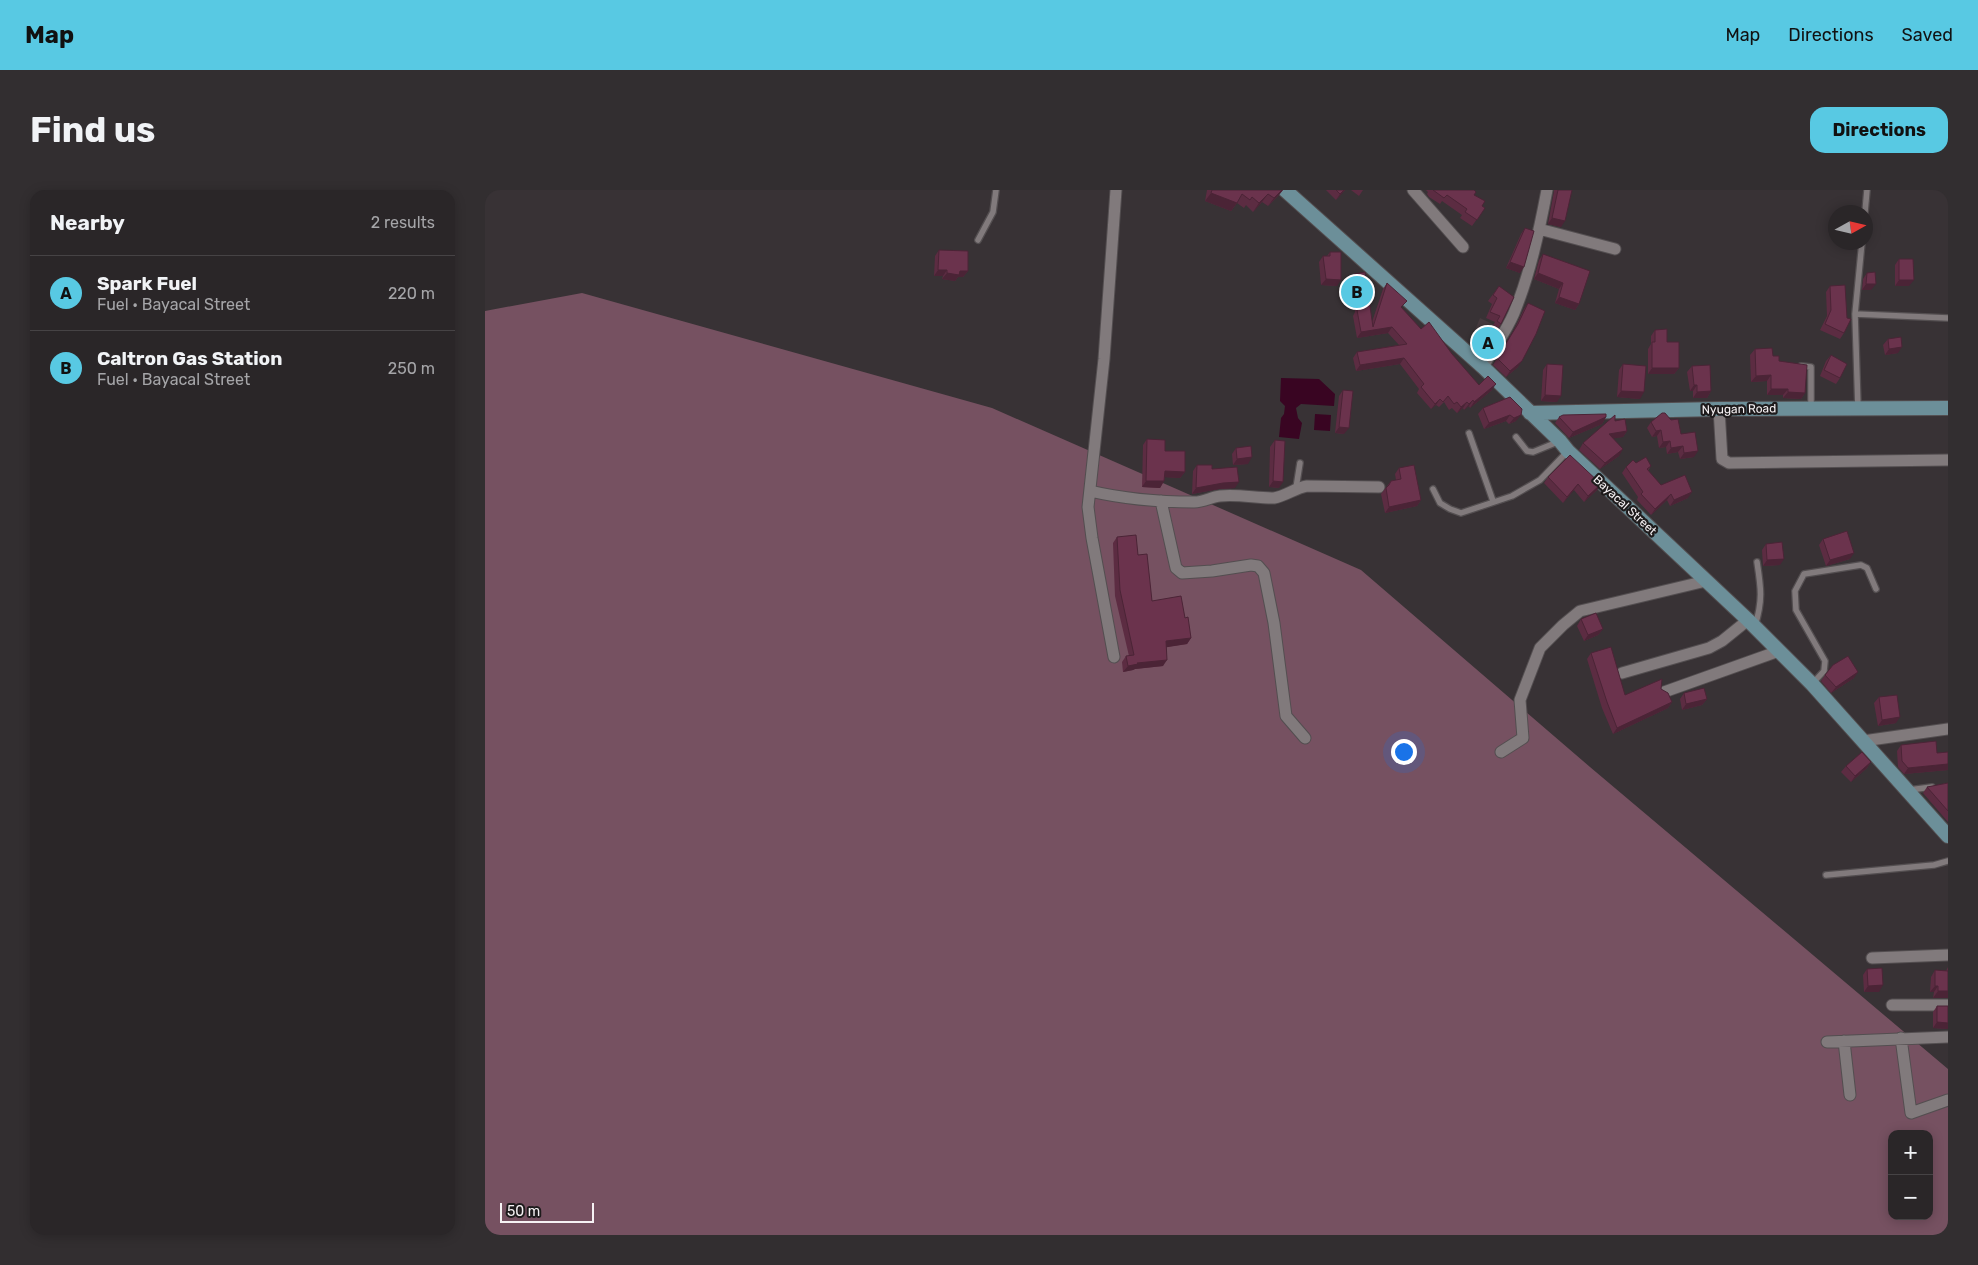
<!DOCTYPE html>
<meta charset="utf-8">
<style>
:root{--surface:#2a2628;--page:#322e30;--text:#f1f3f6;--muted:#a5a5a8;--line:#464345;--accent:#58c9e3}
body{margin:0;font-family:Rubik,sans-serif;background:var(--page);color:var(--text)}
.controls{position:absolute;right:15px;bottom:15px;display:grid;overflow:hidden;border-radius:10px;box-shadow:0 2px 12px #0003}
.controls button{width:45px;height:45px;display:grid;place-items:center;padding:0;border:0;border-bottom:1px solid var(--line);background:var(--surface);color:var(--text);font:25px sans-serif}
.compass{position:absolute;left:1343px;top:15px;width:45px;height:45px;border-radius:50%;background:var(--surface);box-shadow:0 2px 12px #0003;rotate:82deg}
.scale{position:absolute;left:15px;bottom:12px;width:94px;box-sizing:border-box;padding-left:5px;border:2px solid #f6f2f4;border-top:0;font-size:14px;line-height:18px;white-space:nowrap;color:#f6f2f4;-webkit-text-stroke:4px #1e1b1c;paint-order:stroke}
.you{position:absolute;left:918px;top:561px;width:18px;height:18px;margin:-12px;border:4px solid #fff;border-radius:50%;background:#1a73e8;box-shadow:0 0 0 8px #1a73e833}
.badge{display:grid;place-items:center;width:32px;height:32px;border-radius:50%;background:var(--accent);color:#111;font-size:16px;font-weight:700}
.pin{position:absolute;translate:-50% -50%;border:2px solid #fff;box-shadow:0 1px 5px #0006}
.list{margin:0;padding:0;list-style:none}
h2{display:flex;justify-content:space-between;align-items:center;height:65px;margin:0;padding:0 20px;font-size:21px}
h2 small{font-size:16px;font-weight:400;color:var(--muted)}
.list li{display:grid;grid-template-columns:32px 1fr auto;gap:15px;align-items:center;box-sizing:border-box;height:75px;padding:0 20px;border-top:1px solid var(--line)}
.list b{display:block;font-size:19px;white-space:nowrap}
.list p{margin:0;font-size:16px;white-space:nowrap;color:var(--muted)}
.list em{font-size:16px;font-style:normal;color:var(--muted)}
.map{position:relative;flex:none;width:1463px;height:1045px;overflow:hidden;border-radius:15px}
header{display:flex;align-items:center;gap:30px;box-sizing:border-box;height:70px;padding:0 25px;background:var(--accent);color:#111}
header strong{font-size:24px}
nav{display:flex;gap:28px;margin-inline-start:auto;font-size:18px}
.intro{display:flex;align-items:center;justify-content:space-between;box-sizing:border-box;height:120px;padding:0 30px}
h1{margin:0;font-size:35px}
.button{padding:12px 22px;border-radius:15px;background:var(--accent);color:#111;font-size:18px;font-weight:700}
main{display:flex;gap:30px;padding:0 30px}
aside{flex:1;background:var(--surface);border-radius:15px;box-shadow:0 2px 12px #0003}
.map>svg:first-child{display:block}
.built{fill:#463a3e}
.green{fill:#765161;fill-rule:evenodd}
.water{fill:#390522}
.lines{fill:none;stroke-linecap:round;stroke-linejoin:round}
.service-casing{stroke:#534e50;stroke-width:8}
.minor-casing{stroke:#534e50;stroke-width:13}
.secondary-casing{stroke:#534e50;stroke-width:16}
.service{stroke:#817a7c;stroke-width:5.5}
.minor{stroke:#817a7c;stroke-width:11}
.secondary{stroke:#6c8f99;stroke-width:14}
.wall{fill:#5c2c42}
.shaded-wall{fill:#4b2436}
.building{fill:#6b334d;stroke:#4b2436}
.labels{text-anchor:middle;stroke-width:4.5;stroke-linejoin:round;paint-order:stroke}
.street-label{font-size:12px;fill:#f6f2f4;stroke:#1e1b1c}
</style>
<header>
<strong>Map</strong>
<nav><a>Map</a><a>Directions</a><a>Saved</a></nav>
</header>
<div class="intro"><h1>Find us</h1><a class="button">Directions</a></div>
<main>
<aside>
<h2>Nearby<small>2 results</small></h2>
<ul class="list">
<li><span class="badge">A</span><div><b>Spark Fuel</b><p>Fuel · Bayacal Street</p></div><em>220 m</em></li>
<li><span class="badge">B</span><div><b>Caltron Gas Station</b><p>Fuel · Bayacal Street</p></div><em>250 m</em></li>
</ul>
</aside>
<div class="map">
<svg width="1463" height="1045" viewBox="0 0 1463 1045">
<rect width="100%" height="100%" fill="#383235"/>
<path class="built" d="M995 128 1022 141 1003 171 985 152Z"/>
<path class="green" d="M97 103 507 218 876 380 1105 577 1463 879V1045H0V121ZM1407 944H1444V1026H1407Z"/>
<path class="water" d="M796 188 834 189 850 204 849 216 816 214 811 218 813 228 817 233 814 249 794 247 796 228 799 224 800 216 795 211Z
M830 224 846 225 845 241 829 240Z"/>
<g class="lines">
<defs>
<path id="service" d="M1380 22 1382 0
M493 50 508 22 511 0
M1370 124 1377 52
M985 164 1000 141H1005L1015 148
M1316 176 1326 177V218
M1373 218 1370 124 1463 128
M984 243 1008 311
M1031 247 1042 261 1048 262 1075 251
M811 298 815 273
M948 299 955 313 965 319 976 323 1027 306 1055 290 1083 261
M1270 436C1278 410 1276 398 1272 372
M1327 494 1339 481 1340 471 1311 420 1310 401 1319 384 1376 375 1382 378 1391 399
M1424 600 1447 597
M1341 685 1449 675 1463 671"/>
<path id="minor" d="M928 0 978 57
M1054 39 1130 59
M998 177C1008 159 1021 142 1029 123 1045 84 1054 42 1062 0
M1234 219 1237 269 1244 273 1463 270
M605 301C639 309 674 312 709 312 719 312 726 307 735 306 752 304 771 308 789 308 801 306 810 298 822 296L894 297
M676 311 691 378 697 383 727 381 766 375 773 376 779 383 789 433 801 526 820 548
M629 467 607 348 603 317 619 169 631 0
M1137 483 1224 458 1237 451 1263 430
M1179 502 1294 461
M1378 551 1463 539
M1016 562 1038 548 1035 510 1055 458 1078 435 1095 421 1221 391
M1387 768 1463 765
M1407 815H1463
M1416 848 1426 923 1463 910
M1359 851 1365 905
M1342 852 1463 847"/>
<path id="secondary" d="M800 0 998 177 1075 251 1083 261 1263 430 1327 494 1463 646
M1045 223 1234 219 1463 218"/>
</defs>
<use href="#service" class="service-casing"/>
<use href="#minor" class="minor-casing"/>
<use href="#secondary" class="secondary-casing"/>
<use href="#service" class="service"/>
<use href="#minor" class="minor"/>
<use href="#secondary" class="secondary"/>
</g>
<path class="wall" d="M722 0H798L793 6 783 16 777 12 768 22 761 15 759 18 752 13 746 21 720 11Z
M841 0H860L851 10Z
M866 0H878L874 6Z
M941 0H989V5L997 16 1000 18 987 36 975 28 977 25 957 11 955 14 944 7 942 4 943 2Z
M1069 0H1087L1076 37 1063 34 1069 1Z
M1040 38 1035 83 1021 78 1036 44Z
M454 60 483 81 478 87H473L470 91 457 89 458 86H449L450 66Z
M845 62 852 96 836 95 834 72 838 66H842Z
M1058 64 1094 114 1090 120 1070 113 1074 99 1049 89 1054 70Z
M1414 69 1424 96H1410V75Z
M1382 83 1386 100H1377L1378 89Z
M869 84 887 132 898 99 902 93 917 118 936 139 967 164 994 195 1007 200 985 218 984 216 979 220 978 218 972 223 967 218 964 220 959 212 954 217 951 215 946 219 932 203 934 199 915 174 871 181 868 168 872 162 914 155 903 143 872 148 868 126 870 122 865 90Z
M1014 96 1016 134 1012 140 1007 137 1010 132 1001 128 1007 114 1003 111Z
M1345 96 1359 143 1355 149 1335 140 1342 126 1341 102Z
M1043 113 1033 177 1021 187 1008 175 1029 140 1039 119Z
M1170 140 1182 152 1194 178 1189 184H1163V159L1166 154V146Z
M1006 143 1009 145 1001 157 997 154Z
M1403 149 1413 163 1400 165 1398 155Z
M1270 159 1288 166 1320 203 1316 209 1298 208V205H1282V191L1266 192 1265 165Z
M1346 165 1355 188 1351 194 1335 186 1341 171Z
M1062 174 1072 212 1056 211 1058 180Z
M1138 174 1155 209 1132 207 1134 180Z
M1207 176 1226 201 1222 208H1208V201H1205L1202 182Z
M858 200 859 244 850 243 854 206Z
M1025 207 1031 231 1024 234 1021 231 999 239 993 224 998 218Z
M1074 227H1121L1117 234 1084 248 1070 233Z
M1130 231 1142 241 1138 247 1128 248 1134 266 1115 279 1094 260 1098 253Z
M1166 232 1196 244 1209 267 1195 269 1193 262 1182 264 1181 257 1174 258 1172 246 1167 247 1162 238Z
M662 249 680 261 700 282 695 288 680 287 679 291 675 298 657 297 658 255Z
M790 250 794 298 784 297 785 257Z
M751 258 763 274 748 275 747 264Z
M1151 273 1166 276 1163 281 1176 295 1203 308 1185 316 1182 310 1166 325 1152 310 1153 307 1137 283 1141 277Z
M712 275 727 279 750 298 734 299 707 304 708 281Z
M914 278 936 310 932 316 900 323 896 304 906 291 911 290 910 284Z
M1063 287 1116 294 1112 300 1099 312 1089 300 1078 313 1059 293Z
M632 347 653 365 667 411 700 428 706 448 702 454 681 457 678 476 650 479 648 480 638 482 637 472 641 466H644L630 406 628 353Z
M1338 349 1365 369 1341 376 1334 355Z
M1281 354 1295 375 1278 376 1277 360Z
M1096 429 1118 439 1113 445 1099 451 1092 436Z
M1106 463 1140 505 1176 499 1187 512 1183 518 1128 544 1117 518 1102 469Z
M1340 485 1369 488 1346 503 1336 491Z
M1199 503 1222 509 1217 515 1197 520 1195 509Z
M1394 507 1411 533 1393 536 1389 513Z
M1416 555 1452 563 1463 562V580L1419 584 1413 577 1412 561Z
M1386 572 1382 578 1366 592 1356 582 1361 576Z
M1463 593V632L1438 603 1442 597Z
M1463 777V808H1448L1449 802H1445L1446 787 1450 780 1461 781Z
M1382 779 1394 802H1379L1378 785Z
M1452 816 1463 839 1448 838V822Z"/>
<path class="shaded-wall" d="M797 0H798L793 6 783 16 789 8Z
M859 0H860L851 10 855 4Z
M726 3 752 13 746 21 720 11Z
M783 4 777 12 768 22 774 13Z
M1067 28 1080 31 1076 37 1063 34Z
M1025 72 1039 77 1035 83 1021 78Z
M453 80H462L458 86H449Z
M475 81H483L478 87H473L470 91 457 89 462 83Z
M1053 83 1078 93 1074 99 1049 89Z
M841 89 856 90 852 96 836 95Z
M1414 90H1429L1424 96H1410Z
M1381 94H1391L1386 100H1377Z
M1074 107 1094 114 1090 120 1070 113Z
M907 137 903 143 872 148 876 142Z
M1417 157 1413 163 1400 165 1404 159Z
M919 168 915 174 871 181 875 175Z
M1037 171 1033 177 1021 187 1025 181Z
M1167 178H1194L1189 184H1163Z
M1286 185 1282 191 1266 192 1271 186Z
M1011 194 1007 200 985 218 989 212Z
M1209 195H1212L1208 201H1205Z
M1286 199H1303L1298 205H1282Z
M1136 201 1159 202 1155 209 1132 207Z
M1226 201 1222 208H1208L1212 202Z
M1303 202 1320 203 1316 209 1298 208Z
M1060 205 1076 206 1072 212 1056 211Z
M955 209 951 215 946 219 950 214Z
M988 210 984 216 979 220 984 214Z
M982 212 978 218 972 223 976 217Z
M1025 225 1021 231 999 239 1004 233Z
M1036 225 1031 231 1024 234 1029 228Z
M1121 227 1117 234 1084 248 1088 242Z
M854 237 864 238 859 244 850 243Z
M1176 240 1172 246 1167 247 1171 241Z
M1142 241 1138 247 1119 250 1124 244Z
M1185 251 1181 257 1174 258 1178 252Z
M1198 256 1193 262 1182 264 1186 258Z
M1138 259 1134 266 1115 279 1120 273Z
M1213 261 1209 267 1195 269 1199 263Z
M767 267 763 274 748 275 752 269Z
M680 281 700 282 695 288 675 287Z
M661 291H679L675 298 657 297Z
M788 291 798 292 794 298 784 297Z
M754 292 750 298 734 299 707 304 711 298 738 293Z
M1093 294 1089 300 1078 313 1082 307Z
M1116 294 1112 300 1099 312 1103 306Z
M1207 302 1203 308 1185 316 1189 310Z
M1186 304 1182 310 1166 325 1170 319Z
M936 310 932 316 900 323 904 317Z
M1369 363 1365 369 1341 376 1345 370Z
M1299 369 1295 375 1278 376 1282 370Z
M1118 439 1113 445 1099 451 1103 445Z
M706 448 702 454 677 458 681 451Z
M682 470 678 476 650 479 648 480 638 482 643 476 652 473Z
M1373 482 1369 488 1346 503 1351 497Z
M1222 509 1217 515 1197 520 1201 514Z
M1187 512 1183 518 1128 544 1132 538Z
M1415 527 1411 533 1393 536 1397 530Z
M1386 572 1382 578 1366 592 1370 586Z
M1463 574V580L1419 584 1423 578Z
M1398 795 1394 802H1379L1383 796Z
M1450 796H1453L1449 802H1445Z
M1453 801H1463V808H1448Z
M1452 832 1463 833V839L1448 838Z"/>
<path class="building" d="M727 0H797L789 8 783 4 774 13 767 7 765 10 757 4 752 13 726 3Z
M851 0H859L855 4Z
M948 0H989L991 2 989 5 1000 11 997 16 1000 18 992 30 980 22 982 19 962 5 959 8Z
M1073 0H1087L1080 31 1067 28Z
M1040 38 1049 41 1039 77 1025 72Z
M454 60 483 61V81H475L474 85 462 83V80H453Z
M845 62H856V90L841 89 838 66H845Z
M1058 64 1105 81 1094 114 1074 107 1078 93 1053 83Z
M1414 69H1428L1429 90H1414Z
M880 82 888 137 902 93 922 111 916 117 936 139 944 132 967 164 994 195 1003 186 1011 194 989 212 988 210 984 214 982 212 976 217 972 212 969 214 963 206 958 212 955 209 950 214 936 197 939 194 919 168 875 175 872 162 922 154 907 137 876 142 872 120 875 119 869 84Z
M1390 82 1391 94H1381L1382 83Z
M1360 95 1362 128 1366 129 1359 143 1340 134 1346 120 1345 96Z
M1014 96 1029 107 1016 134 1012 131 1015 126 1005 122 1012 108 1008 105Z
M1043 113 1060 121 1051 144 1037 171 1025 181 1012 168 1033 134Z
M1182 139V152H1194V178H1167V152H1170V140Z
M1006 143 1009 145 1003 154 999 151Z
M1416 147 1417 157 1404 159 1403 149Z
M1287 158 1288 166H1294V171L1322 175 1320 203 1303 202V199H1286V185L1271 186 1270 159Z
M1346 165 1362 174 1355 188 1339 180Z
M1062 174 1078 175 1076 206 1060 205Z
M1138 174 1161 176 1159 202 1136 201Z
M1225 175 1226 201 1212 202V195H1209L1207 176Z
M858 200 868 201 864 238 854 237Z
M1025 207 1037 219 1036 225 1029 228 1025 225 1004 233 998 218Z
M1177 223H1180L1186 230 1193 229 1196 244 1210 242 1213 261 1199 263 1198 256 1186 258 1185 251 1178 252 1176 240 1171 241 1166 232Z
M1121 224V227L1088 242 1074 227 1078 225Z
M1130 225V231L1140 229 1142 241 1124 244 1138 259 1120 273 1098 253Z
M662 249 680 250V261H700V282L680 281 679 291H661Z
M790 250 800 251 798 292 788 291Z
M766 256 767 267 752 269 751 258Z
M1085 265 1116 294 1103 306 1093 294 1082 307 1063 287Z
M1161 267 1166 276 1162 279 1176 295 1200 285 1207 302 1189 310 1186 304 1170 319 1156 304 1158 302 1141 277 1148 270 1151 273Z
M712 275H727V279L752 277 754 292 738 293 711 298Z
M929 275 936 310 904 317 901 298 904 295 906 291 916 289 914 278Z
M1362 341 1369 363 1345 370 1338 349Z
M651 345 653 365 662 364 667 411 696 406 700 428 703 427 706 448 681 451 682 470 652 473 653 474 643 476 641 466 649 465 635 400 632 347Z
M1297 352 1299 369 1282 370 1281 354Z
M1111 423 1118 439 1103 445 1096 429Z
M1126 457 1140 505 1177 489 1176 499 1183 503 1187 512 1132 538 1122 512 1106 463Z
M1363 466 1373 482 1351 497 1340 485 1348 475Z
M1219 498 1222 509 1201 514 1199 503Z
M1412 505 1415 527 1397 530 1394 507Z
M1451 551 1452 563 1463 562V574L1423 578 1417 571 1416 555Z
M1377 562 1386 572 1370 586 1361 576Z
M1463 593V621L1442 597Z
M1397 778 1398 795 1383 796 1382 779Z
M1450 780 1463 781V801H1453V796H1450Z
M1452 816H1463V833L1452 832Z"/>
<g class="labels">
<g class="street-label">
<text transform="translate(1254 219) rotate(-1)" y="4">Nyugan Road</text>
<text transform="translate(1140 315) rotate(43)" y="4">Bayacal Street</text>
</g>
</g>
</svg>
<div class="controls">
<button>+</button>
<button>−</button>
</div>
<svg class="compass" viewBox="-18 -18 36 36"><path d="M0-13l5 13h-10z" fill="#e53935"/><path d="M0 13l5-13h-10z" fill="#a5a5a8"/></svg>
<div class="scale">50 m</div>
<div class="you"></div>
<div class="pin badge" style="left:1003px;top:153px">A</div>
<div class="pin badge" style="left:872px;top:102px">B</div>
</div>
</main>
